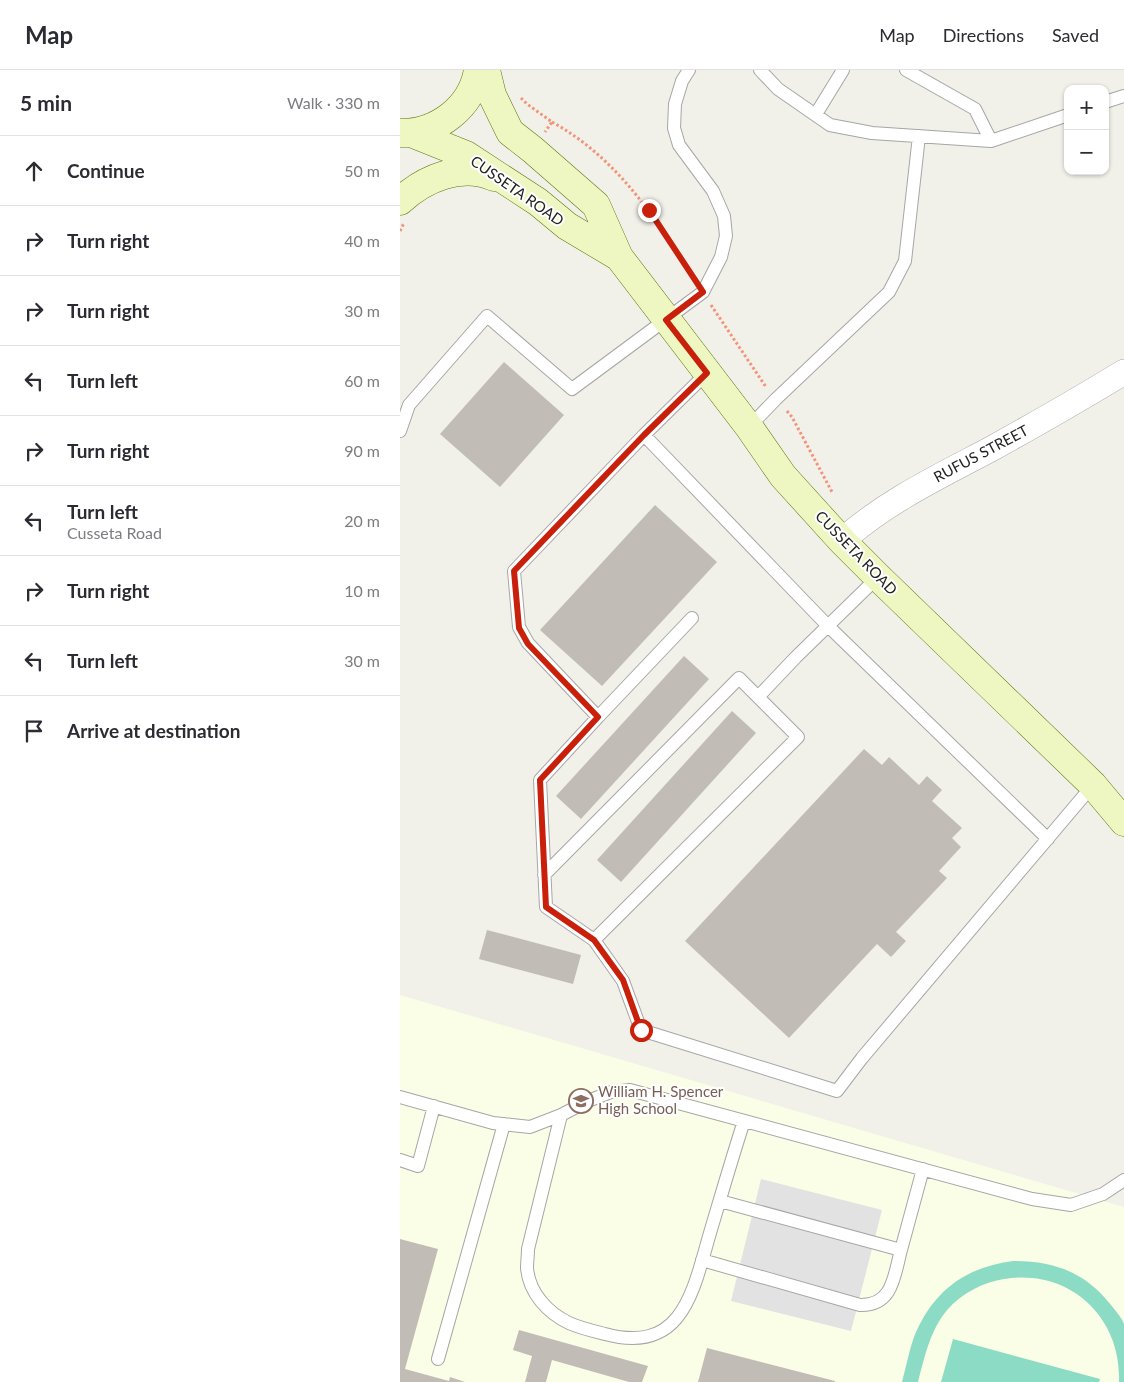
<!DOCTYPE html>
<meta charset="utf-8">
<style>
:root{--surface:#fff;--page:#f7f7f7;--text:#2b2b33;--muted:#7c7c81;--line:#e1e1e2}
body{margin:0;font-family:Lato,sans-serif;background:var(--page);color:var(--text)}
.controls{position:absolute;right:15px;top:15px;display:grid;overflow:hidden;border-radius:10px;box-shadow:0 1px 4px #0004}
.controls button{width:45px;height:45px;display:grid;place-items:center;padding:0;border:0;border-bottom:1px solid var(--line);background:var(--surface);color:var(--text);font:25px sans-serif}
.stop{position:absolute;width:15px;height:15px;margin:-11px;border:4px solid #c8200b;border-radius:50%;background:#fff}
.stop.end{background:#c8200b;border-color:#fff;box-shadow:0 1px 5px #0008}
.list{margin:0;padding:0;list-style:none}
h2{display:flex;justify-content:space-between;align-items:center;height:65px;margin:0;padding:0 20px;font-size:21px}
h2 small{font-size:16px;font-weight:400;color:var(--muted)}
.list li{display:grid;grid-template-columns:32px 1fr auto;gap:15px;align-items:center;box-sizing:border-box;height:70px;padding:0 20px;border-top:1px solid var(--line)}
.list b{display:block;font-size:19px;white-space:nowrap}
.list p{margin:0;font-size:16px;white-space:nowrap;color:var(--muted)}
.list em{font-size:16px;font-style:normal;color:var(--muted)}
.icon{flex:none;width:28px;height:28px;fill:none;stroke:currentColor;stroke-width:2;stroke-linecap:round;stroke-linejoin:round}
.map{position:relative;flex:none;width:724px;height:1312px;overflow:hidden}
header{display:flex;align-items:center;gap:30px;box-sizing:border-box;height:70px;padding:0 25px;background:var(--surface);border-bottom:1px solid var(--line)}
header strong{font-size:24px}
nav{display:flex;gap:28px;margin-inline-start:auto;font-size:18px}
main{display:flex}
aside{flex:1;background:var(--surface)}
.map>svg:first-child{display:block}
.education{fill:#fbfee6}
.pitch{fill:#8cdbc5}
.parking{fill:#e2e2e2}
.building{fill:#c2bcb6}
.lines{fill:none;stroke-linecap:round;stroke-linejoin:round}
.lane-casing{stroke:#a6a6a6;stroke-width:14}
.street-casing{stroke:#a6a6a6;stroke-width:26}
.secondary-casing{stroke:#5f760b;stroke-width:29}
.path{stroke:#f39379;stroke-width:3;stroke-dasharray:2.5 2.5;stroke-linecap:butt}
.lane{stroke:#fff;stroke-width:12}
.street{stroke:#fff;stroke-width:25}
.secondary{stroke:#eef7c2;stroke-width:28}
.route{stroke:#c8200b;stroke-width:6}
.labels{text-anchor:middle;stroke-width:4;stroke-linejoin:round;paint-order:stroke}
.street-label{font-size:15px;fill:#222;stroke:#fff}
.education-label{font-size:15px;fill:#785e54;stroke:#fff;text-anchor:start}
</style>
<header>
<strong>Map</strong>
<nav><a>Map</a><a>Directions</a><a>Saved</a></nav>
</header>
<main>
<aside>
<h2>5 min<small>Walk · 330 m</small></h2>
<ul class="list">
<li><svg class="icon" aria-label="ahead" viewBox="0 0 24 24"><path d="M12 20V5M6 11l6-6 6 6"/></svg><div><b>Continue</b></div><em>50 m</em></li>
<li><svg class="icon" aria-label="right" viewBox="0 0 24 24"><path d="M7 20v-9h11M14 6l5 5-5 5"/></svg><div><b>Turn right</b></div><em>40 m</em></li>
<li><svg class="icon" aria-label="right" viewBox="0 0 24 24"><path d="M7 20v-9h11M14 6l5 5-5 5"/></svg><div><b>Turn right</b></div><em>30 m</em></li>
<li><svg class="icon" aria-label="left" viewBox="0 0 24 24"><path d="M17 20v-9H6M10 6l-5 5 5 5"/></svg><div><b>Turn left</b></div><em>60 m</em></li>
<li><svg class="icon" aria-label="right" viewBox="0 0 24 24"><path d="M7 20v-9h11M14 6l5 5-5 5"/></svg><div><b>Turn right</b></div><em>90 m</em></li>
<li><svg class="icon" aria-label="left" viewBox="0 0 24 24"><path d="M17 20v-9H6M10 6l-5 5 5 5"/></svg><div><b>Turn left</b><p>Cusseta Road</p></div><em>20 m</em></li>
<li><svg class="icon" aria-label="right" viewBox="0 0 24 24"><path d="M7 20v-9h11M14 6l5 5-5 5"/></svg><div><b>Turn right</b></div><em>10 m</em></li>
<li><svg class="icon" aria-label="left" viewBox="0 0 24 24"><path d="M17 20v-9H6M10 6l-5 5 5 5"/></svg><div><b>Turn left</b></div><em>30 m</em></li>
<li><svg class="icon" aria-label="arrive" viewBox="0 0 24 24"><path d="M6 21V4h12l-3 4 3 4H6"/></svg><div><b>Arrive at destination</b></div></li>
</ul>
</aside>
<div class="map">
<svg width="724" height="1312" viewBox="0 0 724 1312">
<rect width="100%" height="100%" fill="#f1f0e9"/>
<path class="education" d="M0 925 724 1137V1312H0Z"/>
<path class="pitch" d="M613 1191C654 1191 685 1202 711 1235 715 1240 722 1248 724 1254 724 1259 724 1265 724 1270 724 1284 724 1298 724 1312H719C722 1247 669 1198 604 1209 584 1212 562 1223 548 1239 530 1260 525 1286 518 1312H502C506 1297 509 1281 514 1267 532 1222 565 1197 613 1191Z
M553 1269 700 1309 699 1312H541Z"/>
<path class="parking" d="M361 1109 482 1140 451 1261 331 1231Z"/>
<path class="building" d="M104 292 164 345 100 417 40 364Z
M255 435 317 492 202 616 140 560Z
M284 586 309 609 181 749 156 726Z
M332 641 356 663 221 812 197 790Z
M464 679 482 695 489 687 519 715 527 706 542 720 532 731 562 758 552 768 561 777 539 801 547 808 496 862 506 871 491 887 477 874 389 968 285 871Z
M87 860 181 885 173 914 79 889Z
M0 1169 38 1179 5 1299 49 1311 50 1307 65 1312H0Z
M119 1260 248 1296 242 1312H229L152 1290 146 1312H125L132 1286 113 1280Z
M307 1278 435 1311V1312H298Z"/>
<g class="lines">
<defs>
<path id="lane" d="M360 0 378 19 430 55 472 63 591 71 668 45
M506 0 575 39 591 71
M705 32 724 26
M416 44 443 0
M349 357 376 329 489 222 505 191 519 66
M0 361 9 335 87 246 172 319 303 222 321 187 326 166 324 146 313 121 279 75 274 58 275 34 282 11 289 0
M244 365 428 556 648 769
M292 548 198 647 128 573 119 557 114 501 244 365 307 303
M358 627 396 587 478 507
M198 647 140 710 146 837 194 870 223 911 241 960 437 1021 462 988 693 715
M144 805 339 608 398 667 194 870
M0 1027 93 1053 130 1057 161 1045 188 1031 211 1022 230 1020 632 1129 671 1135 703 1124 724 1110
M161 1045 128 1179C128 1186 127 1192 127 1198 129 1223 148 1243 169 1253 180 1258 193 1261 205 1264 283 1285 293 1221 310 1163 321 1126 332 1088 344 1051
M0 1090 18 1096 34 1036
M320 1131 501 1180 523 1099
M302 1190 460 1235C493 1236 494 1206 501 1180
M38 1289 104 1054"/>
<path id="street" d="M442 471C485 432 540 406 591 379 636 354 680 329 724 302"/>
<path id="secondary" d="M86 0 92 25 110 62 133 80 196 135 219 187 349 357 383 406 442 471 478 507 693 715 724 752
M1 63C38 63 72 37 78 0
M11 63 66 85 138 132 167 156 219 187
M0 131C25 108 61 93 94 107"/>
</defs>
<use href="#lane" class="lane-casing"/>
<use href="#street" class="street-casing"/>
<use href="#secondary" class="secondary-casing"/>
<path class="path" d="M121 28 127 34 152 52 145 62
M152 52C217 88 254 146 293 207
M0 161 4 153
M311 235 366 317
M387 341 392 347 432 422"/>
<use href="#lane" class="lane"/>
<use href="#street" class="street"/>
<use href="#secondary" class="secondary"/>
</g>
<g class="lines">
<path class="route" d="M241 960 223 910 194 870 146 837 140 710 198 647 128 574 119 558 114 501 244 365 307 303 266 250 303 222 249 140"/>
</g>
<defs>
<symbol id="school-ring" viewBox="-11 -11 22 22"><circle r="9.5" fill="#fff" stroke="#8d6e63" stroke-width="1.5"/><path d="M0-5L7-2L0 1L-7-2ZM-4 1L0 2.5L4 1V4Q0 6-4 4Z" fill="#8d6e63"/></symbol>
</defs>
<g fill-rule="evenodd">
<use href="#school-ring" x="167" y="1017" width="28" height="28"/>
</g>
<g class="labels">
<g class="street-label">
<text transform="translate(117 121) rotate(35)" y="5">CUSSETA ROAD</text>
<text transform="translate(581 384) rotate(-28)" y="5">RUFUS STREET</text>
<text transform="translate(456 483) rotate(46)" y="5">CUSSETA ROAD</text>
</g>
<g class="education-label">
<text x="198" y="1027">William H. Spencer<tspan x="198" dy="17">High School</tspan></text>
</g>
</g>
</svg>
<div class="controls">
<button>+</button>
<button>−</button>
</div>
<div class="stop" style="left:241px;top:960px"></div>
<div class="stop end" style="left:249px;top:140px"></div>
</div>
</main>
